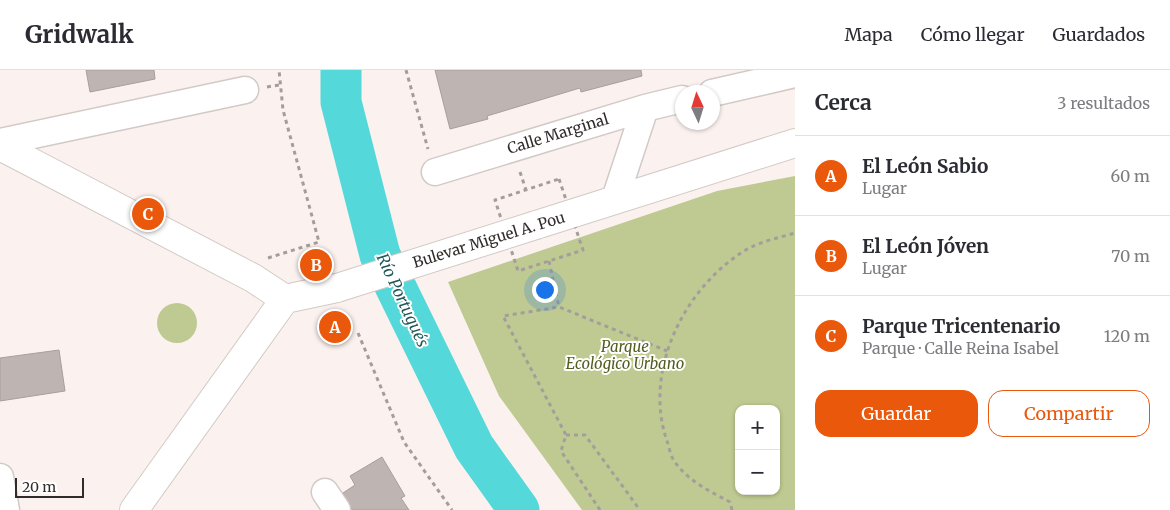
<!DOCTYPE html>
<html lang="es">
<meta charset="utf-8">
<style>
:root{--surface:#fff;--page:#f7f7f7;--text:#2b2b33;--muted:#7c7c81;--line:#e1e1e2;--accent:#ea580c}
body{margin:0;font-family:Merriweather,serif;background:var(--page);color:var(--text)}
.controls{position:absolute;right:15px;bottom:15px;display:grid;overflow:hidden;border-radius:10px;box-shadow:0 1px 4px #0004}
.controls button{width:45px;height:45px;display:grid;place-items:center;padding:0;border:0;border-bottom:1px solid var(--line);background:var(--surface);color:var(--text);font:25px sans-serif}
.compass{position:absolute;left:675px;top:15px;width:45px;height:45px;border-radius:50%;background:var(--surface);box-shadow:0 1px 4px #0004;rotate:356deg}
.scale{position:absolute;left:15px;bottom:12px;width:69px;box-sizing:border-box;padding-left:5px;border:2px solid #302c2b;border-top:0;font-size:14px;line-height:18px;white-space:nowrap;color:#302c2b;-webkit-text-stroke:4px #fff;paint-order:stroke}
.you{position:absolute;left:544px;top:219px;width:18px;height:18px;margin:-12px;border:4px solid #fff;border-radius:50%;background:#1a73e8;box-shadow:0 0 0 8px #1a73e833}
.badge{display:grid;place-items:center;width:32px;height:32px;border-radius:50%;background:var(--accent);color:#fff;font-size:16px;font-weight:700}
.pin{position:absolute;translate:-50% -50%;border:2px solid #fff;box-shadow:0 1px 5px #0006}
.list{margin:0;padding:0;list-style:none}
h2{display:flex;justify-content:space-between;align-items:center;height:65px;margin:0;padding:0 20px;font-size:21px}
h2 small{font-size:16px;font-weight:400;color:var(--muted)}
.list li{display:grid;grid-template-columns:32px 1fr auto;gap:15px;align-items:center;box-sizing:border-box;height:80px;padding:0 20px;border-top:1px solid var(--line)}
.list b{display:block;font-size:19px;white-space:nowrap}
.list p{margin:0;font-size:16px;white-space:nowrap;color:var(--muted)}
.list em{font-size:16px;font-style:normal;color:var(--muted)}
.actions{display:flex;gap:10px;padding:15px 20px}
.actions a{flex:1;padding:11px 0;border:1px solid var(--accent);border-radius:15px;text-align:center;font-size:18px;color:var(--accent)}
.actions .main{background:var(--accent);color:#fff}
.map{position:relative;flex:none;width:795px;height:440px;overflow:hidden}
header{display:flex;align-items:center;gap:30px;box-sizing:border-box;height:70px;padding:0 25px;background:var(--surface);border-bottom:1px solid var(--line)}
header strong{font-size:24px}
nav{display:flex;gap:28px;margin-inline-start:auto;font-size:18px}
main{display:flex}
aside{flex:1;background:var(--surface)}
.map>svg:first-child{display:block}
.green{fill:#beca91;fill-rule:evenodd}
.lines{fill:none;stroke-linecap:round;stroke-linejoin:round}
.river{stroke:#54d8d9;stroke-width:41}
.building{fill:#beb5b3;stroke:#a89f9c}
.street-casing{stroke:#d2cac6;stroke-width:29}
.primary-casing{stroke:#d2cac6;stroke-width:30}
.path{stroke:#a49e9b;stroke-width:3;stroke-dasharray:4 4;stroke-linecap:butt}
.street{stroke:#fff;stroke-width:26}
.primary{stroke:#fff;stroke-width:28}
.primary-bridge-casing{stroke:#d2cac6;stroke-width:30;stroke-linecap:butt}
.primary-bridge{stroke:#fff;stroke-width:28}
.labels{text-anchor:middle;stroke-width:4;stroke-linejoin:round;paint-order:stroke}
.street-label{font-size:15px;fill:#302c2b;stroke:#fff}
.park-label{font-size:15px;font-style:italic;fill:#535d1e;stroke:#fff}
.water-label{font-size:16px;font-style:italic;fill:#215859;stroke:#fff}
</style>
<header>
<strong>Gridwalk</strong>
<nav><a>Mapa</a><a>Cómo llegar</a><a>Guardados</a></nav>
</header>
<main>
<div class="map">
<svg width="795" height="440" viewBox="0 0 795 440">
<rect width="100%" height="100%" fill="#fbf2ef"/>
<path class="green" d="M795 106V440H582L499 326 448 212 717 121ZM739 339H776V421H739Z
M157 253a20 20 0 1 1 40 0a20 20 0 1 1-40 0Z"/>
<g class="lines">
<path class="river" d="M341 0V32L380 185 474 377 519 440"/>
</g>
<path class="building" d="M86 0H154L155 9 90 22Z
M435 0H641L642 6 581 22 580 18 487 46 488 49 450 59Z
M59 280 65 321 0 331V288Z
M382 387 405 426 401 428 409 440H352L343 423 355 415 350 406Z"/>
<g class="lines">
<defs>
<path id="street" d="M712 23 795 4
M0 72 245 20
M435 102 645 38 682 29
M615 129 645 38
M0 407 6 440
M325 422 337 440"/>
<path id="primary" d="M0 76 253 208 285 229
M536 155 795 73
M134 440 285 229 337 218"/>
</defs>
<use href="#street" class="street-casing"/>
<use href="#primary" class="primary-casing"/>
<path class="path" d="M406 0 428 79
M267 17 279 15
M520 102 526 120
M559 109 583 180 518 201 495 130Z
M268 188 319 172 283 40 279 0
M549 191 559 237
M358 263 404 372 452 440
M566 365H585L640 440
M600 440 561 381 566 365 503 246 559 237 667 281
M732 440 730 432C709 421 686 410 673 389 670 384 669 376 667 371 643 302 683 221 741 183 757 172 778 168 795 163"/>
<use href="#street" class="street"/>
<use href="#primary" class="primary"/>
<defs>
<path id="primary-bridge" d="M337 218 536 155"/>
</defs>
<use href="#primary-bridge" class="primary-bridge-casing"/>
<use href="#primary-bridge" class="primary-bridge"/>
</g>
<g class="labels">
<g class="street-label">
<text transform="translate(558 64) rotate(-17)" y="5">Calle Marginal</text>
<text transform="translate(489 170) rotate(-17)" y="5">Bulevar Miguel A. Pou</text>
</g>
<g class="park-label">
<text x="625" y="282">Parque<tspan x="625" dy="17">Ecológico Urbano</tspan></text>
</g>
<g class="water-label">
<text transform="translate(403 230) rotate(65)" y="6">Río Portugués</text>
</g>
</g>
</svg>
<div class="controls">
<button>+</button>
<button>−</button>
</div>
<svg class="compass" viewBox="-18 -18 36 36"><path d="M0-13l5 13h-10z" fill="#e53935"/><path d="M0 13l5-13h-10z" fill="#7c7c81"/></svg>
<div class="scale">20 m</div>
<div class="you"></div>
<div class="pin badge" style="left:335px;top:257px">A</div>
<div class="pin badge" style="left:316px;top:195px">B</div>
<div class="pin badge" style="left:148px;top:144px">C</div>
</div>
<aside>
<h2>Cerca<small>3 resultados</small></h2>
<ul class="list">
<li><span class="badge">A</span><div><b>El León Sabio</b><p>Lugar</p></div><em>60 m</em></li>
<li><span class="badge">B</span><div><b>El León Jóven</b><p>Lugar</p></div><em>70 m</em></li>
<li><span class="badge">C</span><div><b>Parque Tricentenario</b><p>Parque · Calle Reina Isabel</p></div><em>120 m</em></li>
</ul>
<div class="actions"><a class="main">Guardar</a><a>Compartir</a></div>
</aside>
</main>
